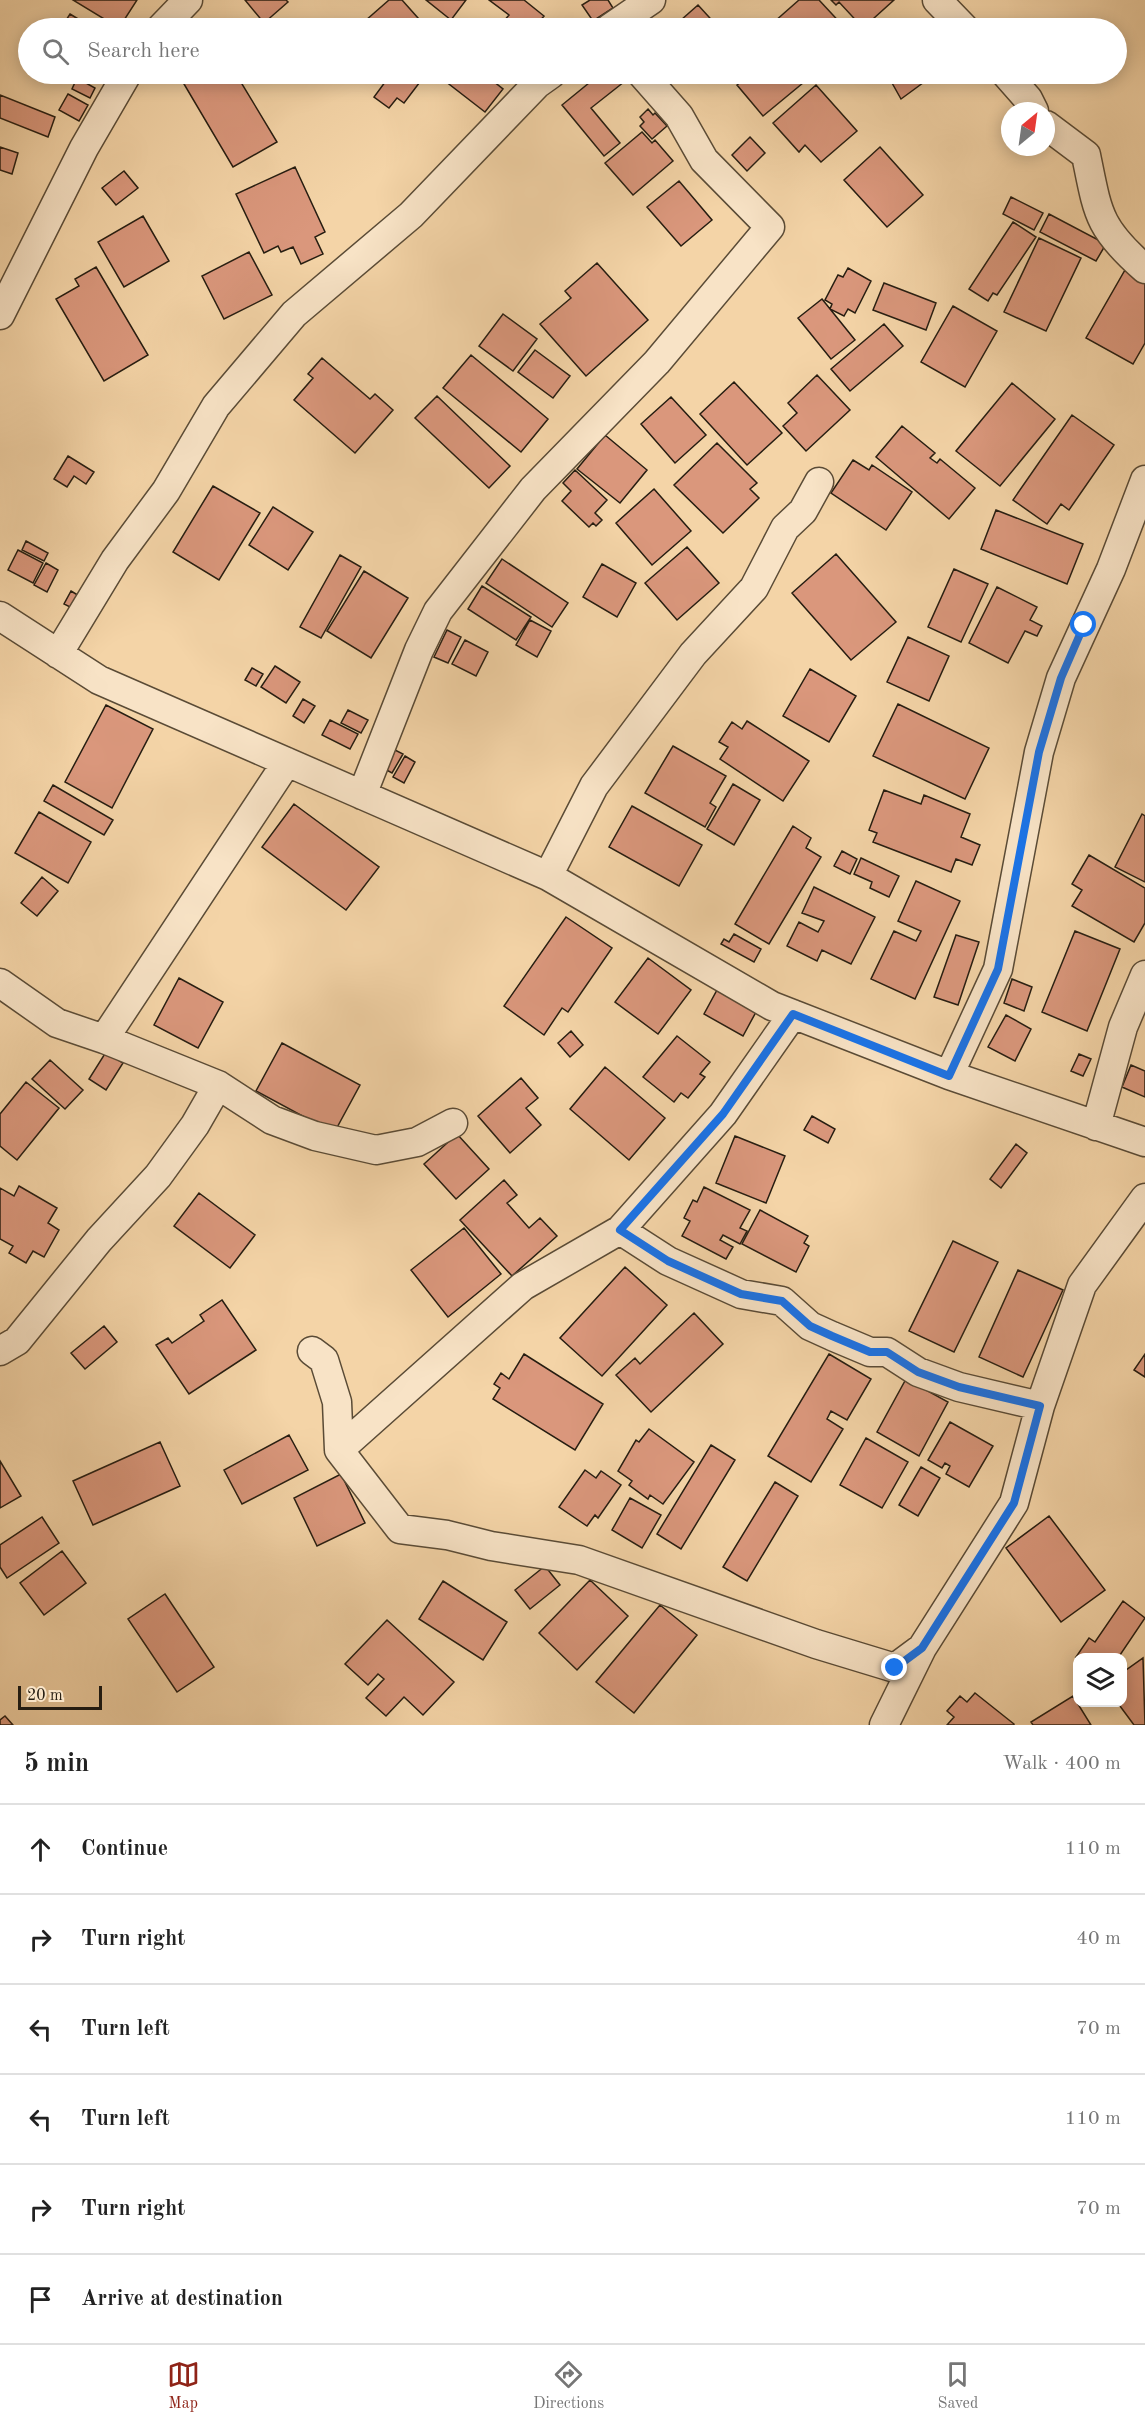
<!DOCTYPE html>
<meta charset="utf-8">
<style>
:root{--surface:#fff;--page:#f6f6f6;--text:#222;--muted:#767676;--line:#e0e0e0;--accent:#8f2418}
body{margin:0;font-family:"Old Standard TT",serif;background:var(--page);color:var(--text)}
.controls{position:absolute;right:18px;bottom:18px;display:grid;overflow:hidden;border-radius:12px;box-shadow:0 3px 15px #0003}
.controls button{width:54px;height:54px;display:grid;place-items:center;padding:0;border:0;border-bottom:2px solid var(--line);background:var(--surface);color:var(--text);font:30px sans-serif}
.compass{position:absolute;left:1001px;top:102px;width:54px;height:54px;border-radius:50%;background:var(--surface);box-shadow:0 3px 15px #0003;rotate:29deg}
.scale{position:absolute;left:18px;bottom:15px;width:84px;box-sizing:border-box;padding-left:6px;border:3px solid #261d11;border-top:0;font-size:16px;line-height:21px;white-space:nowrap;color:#261d11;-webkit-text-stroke:4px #f8e3c6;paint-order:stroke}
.stop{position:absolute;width:18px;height:18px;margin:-14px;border:4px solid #1a73e8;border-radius:50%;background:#fff}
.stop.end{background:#1a73e8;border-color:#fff;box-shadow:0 2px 6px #0008}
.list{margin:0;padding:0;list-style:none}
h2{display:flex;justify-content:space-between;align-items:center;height:78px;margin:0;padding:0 24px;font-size:26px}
h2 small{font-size:20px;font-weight:400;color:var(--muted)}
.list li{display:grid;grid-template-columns:39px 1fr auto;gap:18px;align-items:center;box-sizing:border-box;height:90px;padding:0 24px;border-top:2px solid var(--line)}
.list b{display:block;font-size:22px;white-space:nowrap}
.list em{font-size:20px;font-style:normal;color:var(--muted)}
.icon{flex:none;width:33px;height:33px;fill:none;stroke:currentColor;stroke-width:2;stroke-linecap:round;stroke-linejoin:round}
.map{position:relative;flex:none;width:1145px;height:1725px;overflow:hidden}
.search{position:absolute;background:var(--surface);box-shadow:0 3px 15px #0003;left:18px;right:18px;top:18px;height:66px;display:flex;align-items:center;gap:15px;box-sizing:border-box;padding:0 21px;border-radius:33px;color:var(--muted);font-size:22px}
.sheet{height:618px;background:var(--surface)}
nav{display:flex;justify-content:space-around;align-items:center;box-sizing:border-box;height:84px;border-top:2px solid var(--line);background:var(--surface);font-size:16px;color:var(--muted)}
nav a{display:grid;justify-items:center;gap:3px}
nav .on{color:var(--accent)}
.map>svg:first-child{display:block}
.building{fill:#da977c;stroke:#261d11;stroke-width:1.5}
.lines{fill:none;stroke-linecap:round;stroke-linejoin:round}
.minor-casing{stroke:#5a4b36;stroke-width:31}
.minor{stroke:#f8e3c6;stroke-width:28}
.route{stroke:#1a73e8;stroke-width:8}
</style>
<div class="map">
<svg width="1145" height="1725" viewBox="0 0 1145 1725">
<rect width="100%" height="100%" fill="#f4d4a7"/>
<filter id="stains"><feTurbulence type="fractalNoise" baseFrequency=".00333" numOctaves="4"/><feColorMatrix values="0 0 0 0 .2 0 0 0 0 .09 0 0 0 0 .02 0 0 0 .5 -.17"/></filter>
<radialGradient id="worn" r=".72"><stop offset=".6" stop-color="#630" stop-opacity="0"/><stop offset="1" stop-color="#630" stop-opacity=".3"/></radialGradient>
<path class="building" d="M73 0H137L119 28Z
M245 0H286L288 2 264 23Z
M389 0H402L418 18 407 28H357Z
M426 0H466L451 20Z
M489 0H524L544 16 534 28H498L509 15Z
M590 0H608L613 8 593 21 582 5Z
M799 0H819L845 28H780L774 22Z
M831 0H894L863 28 839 2 836 5Z
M698 5 719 28H672Z
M70 14 93 28H61Z
M202 74H236L277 142 233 167 184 84Z
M391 74H426L404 103 397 98 389 108 374 97Z
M436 74H484L503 89 485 112Z
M600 74H625L629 78 591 108 620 143 604 156 562 105Z
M751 74H805L809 78 763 116 737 85Z
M887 74H935L901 99Z
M77 78 95 88 90 98 72 89Z
M816 85 857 131 821 162 805 145 799 152 773 123Z
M68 94 88 105 79 121 59 110Z
M0 95 55 117 48 137 0 118Z
M648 109 653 115 655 113 667 126 652 139 640 126 644 122 640 117Z
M642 132 652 143 655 140 673 161 633 195 605 163Z
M750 137 765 153 747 171 732 155Z
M0 147 18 153 12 174 0 170Z
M880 147 923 195 887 227 844 180Z
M295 167 325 232 315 237 323 254 301 264 293 247 281 252 278 246 264 253 236 194Z
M124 171 138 188 116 205 102 188Z
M679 181 712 220 681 246 647 207Z
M1011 197 1043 213 1034 230 1003 214Z
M1049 214 1106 244 1096 261 1040 232Z
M143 216 169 261 124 287 98 242Z
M1013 222 1036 237 997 295 993 293 988 301 969 289Z
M1039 238 1081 258 1046 331 1004 312Z
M249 252 272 295 224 319 202 276Z
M597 263 648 320 586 376 540 324 571 298 565 291Z
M96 267 148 355 104 381 56 299 79 286 75 279Z
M848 268 871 281 855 313 848 309 844 316 830 309 832 304 825 300 838 275 843 277Z
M1125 270 1145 281V343L1133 364 1086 338Z
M884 283 936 303 926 330 873 310Z
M822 299 855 340 831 359 798 318Z
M953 306 997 331 965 387 921 362Z
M503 314 537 339 513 371 479 346Z
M884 324 903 346 850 391 831 369Z
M535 350 570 376 553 398 518 372Z
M471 355 548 419 521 452 443 388Z
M322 358 370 399 375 394 393 410 355 453 294 400 313 378 308 374Z
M817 375 850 410 806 451 783 426 797 413 788 403Z
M734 382 782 433 747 465 700 414Z
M1012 383 1055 419 1000 486 956 451Z
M437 396 510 466 489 488 415 418Z
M671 397 706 435 675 463 641 424Z
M1072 415 1114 445 1069 510 1061 504 1047 524 1013 500Z
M902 426 935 453 930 458 937 463 940 459 975 488 949 519 876 457Z
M605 435 647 470 620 503 577 469Z
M717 443 757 483 750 489 759 498 723 533 674 485Z
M68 456 94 472 86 484 74 476 67 487 54 479Z
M853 460 869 470 872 465 912 492 886 530 831 493Z
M575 470 607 500 595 513 602 520 596 526 593 523 589 527 562 501 571 491 563 483Z
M213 486 260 513 219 580 173 552Z
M654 489 691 531 652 565 616 523Z
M273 507 313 532 288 570 249 545Z
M996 510 1083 544 1067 584 981 549Z
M26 541 48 553 44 561 22 550Z
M687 547 719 583 677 620 645 583Z
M18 550 43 563 33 583 8 570Z
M836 554 896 622 851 660 792 593Z
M340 555 361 567 321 638 300 627Z
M502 559 568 603 552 627 486 583Z
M46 563 58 570 47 592 34 585Z
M602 564 636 583 617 617 583 597Z
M954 569 988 584 961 642 928 627Z
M364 571 408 598 371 658 327 631Z
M482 586 531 617 516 640 468 609Z
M997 587 1037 607 1030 620 1042 626 1037 636 1025 631 1008 663 969 643Z
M71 591 81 597 74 609 64 604Z
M530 620 551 631 537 657 516 645Z
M447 630 461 637 448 663 434 657Z
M908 637 949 656 929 701 887 682Z
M465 640 488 652 476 676 452 664Z
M275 666 300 682 286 703 261 687Z
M252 668 263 674 256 686 245 680Z
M810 669 856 696 829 742 783 716Z
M303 699 315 706 304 723 293 716Z
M898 704 989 748 965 799 873 756Z
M106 705 153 729 112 808 65 782Z
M348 710 368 720 361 733 341 723Z
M330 720 358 734 350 749 322 735Z
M747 721 809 761 783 801 720 759 728 747 719 742 732 722 742 729Z
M673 746 726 776 710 803 716 807 705 827 645 793Z
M391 748 403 754 392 773 381 767Z
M405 756 415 762 404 783 393 777Z
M733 784 760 800 734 845 707 829Z
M53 785 113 820 104 835 44 801Z
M884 790 921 804 924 795 970 814 961 837 980 845 972 865 956 859 951 872 873 842 877 833 869 830Z
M294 804 379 867 346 910 262 847Z
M632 806 702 845 679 886 609 847Z
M39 812 91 842 68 883 15 853Z
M1142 814 1145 816V882L1115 867Z
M793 826 811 838 806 848 821 857 769 944 735 924Z
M842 851 857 859 850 874 834 866Z
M1089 855 1145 888V923L1134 942 1072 906 1082 890 1072 884Z
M861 858 899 876 889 897 870 888 872 882 854 874Z
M42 877 58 891 37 916 21 903Z
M916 881 960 901 915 999 871 979 894 931 916 941 921 931 898 921Z
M814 887 875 917 851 964 822 950 817 961 787 946 799 922 818 932 824 921 802 913Z
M566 917 612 948 568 1012 562 1008 544 1035 504 1006Z
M1075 931 1120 949 1087 1031 1042 1012Z
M734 934 761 949 754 962 721 944 724 939 729 942Z
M956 935 979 942 958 1005 934 997Z
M648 958 691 990 658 1034 615 1002Z
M179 978 223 1002 198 1048 154 1025Z
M1012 979 1032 987 1024 1011 1004 1003Z
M717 990 756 1012 743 1036 704 1014Z
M1006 1015 1031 1029 1015 1061 988 1047Z
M571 1031 583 1045 570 1057 558 1043Z
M677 1036 710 1062 700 1074 705 1077 688 1098 681 1093 674 1102 643 1077Z
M282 1043 360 1085 334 1133 256 1091Z
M106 1052 123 1063 106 1090 89 1079Z
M1079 1054 1091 1059 1083 1076 1071 1071Z
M50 1060 83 1090 65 1109 32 1079Z
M1131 1065 1145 1071V1097L1122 1087Z
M605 1067 665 1118 629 1160 570 1109Z
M521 1078 538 1098 526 1108 541 1125 510 1153 478 1116Z
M26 1082 59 1108 17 1160 0 1146V1114Z
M812 1116 835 1129 828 1143 804 1130Z
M457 1134 489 1169 456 1199 424 1164Z
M735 1136 785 1156 766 1203 716 1183Z
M1016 1144 1027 1153 1001 1188 990 1179Z
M504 1180 517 1195 507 1203 529 1228 540 1218 557 1236 512 1276 460 1220Z
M19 1186 57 1208 48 1223 59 1230 44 1257 33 1251 26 1263 9 1253 13 1246 0 1239V1188L14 1196Z
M704 1187 750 1210 740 1228 747 1231 740 1244 723 1235 720 1240 733 1247 726 1259 682 1236 690 1221 684 1218 693 1200 697 1202Z
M199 1193 255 1235 230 1268 174 1226Z
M760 1210 808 1236 804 1243 809 1246 796 1272 742 1244Z
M464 1228 501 1274 448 1317 411 1270Z
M953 1241 998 1262 954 1352 909 1331Z
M625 1267 667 1305 602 1376 560 1338Z
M1018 1270 1063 1290 1023 1377 979 1357Z
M222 1300 256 1350 189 1394 156 1345 168 1338 172 1343 204 1321 200 1315Z
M694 1313 723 1344 651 1412 616 1375 635 1358 640 1364Z
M104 1326 117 1342 85 1369 71 1353Z
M524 1354 603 1404 575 1450 493 1399 500 1388 494 1384 501 1373 509 1379Z
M829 1354 871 1379 847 1420 831 1411 827 1419 843 1429 811 1482 768 1456Z
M1145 1354V1377L1134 1370Z
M906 1379 948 1402 919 1456 877 1432Z
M950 1422 993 1446 969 1487 946 1474 950 1466 945 1463 942 1468 928 1460Z
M649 1429 694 1462 663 1504 650 1495 648 1499 629 1485 632 1481 618 1471 636 1440 639 1442Z
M289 1435 308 1470 242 1504 224 1470Z
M866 1438 908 1462 882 1508 840 1485Z
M160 1442 180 1486 93 1525 73 1481Z
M711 1445 735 1460 681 1549 657 1534Z
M0 1461 21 1496 0 1508Z
M921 1467 940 1478 918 1516 899 1505Z
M585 1470 596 1478 601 1471 621 1485 598 1518 595 1515 587 1526 559 1507Z
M341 1474 365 1523 317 1546 294 1498Z
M775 1482 798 1496 747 1581 723 1567Z
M630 1498 661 1515 642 1548 612 1530Z
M1049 1516 1105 1590 1061 1622 1006 1548Z
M42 1517 59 1543 7 1578 0 1567V1545Z
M62 1551 86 1583 44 1615 20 1583Z
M545 1566 560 1585 530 1609 515 1590Z
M590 1580 628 1616 577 1670 539 1633Z
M443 1581 507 1622 483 1660 419 1619Z
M165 1594 214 1667 177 1692 128 1619Z
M1123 1601 1145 1618 1118 1658 1076 1657 1089 1638 1095 1642Z
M660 1605 697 1635 634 1713 596 1682Z
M387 1620 454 1682 423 1715 404 1697 386 1716 366 1698 384 1679 378 1674 368 1685 345 1664Z
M1143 1658 1145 1725H1134L1117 1702H1122V1673Z
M975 1693 1014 1724V1725H947L954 1717 947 1711 960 1696 967 1702Z
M1073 1696 1091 1725H1033L1031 1722Z
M5 1716 13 1725H0V1720Z"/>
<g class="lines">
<defs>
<path id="minor" d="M937 0 964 28
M161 28 188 0
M610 28 651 0
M1006 74 1028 99 1034 111
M1046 125 1086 155C1098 214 1098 228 1145 269
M0 315 84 148 127 74
M0 616 99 680 548 876 772 1006 949 1075 1145 1142
M58 654 115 560 166 491 216 406 294 314 411 215 537 84 551 74
M362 795 419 650 438 611 533 489 657 362 770 227 704 160 679 116 642 74
M548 876 594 786 693 654 754 588 785 528 803 511 819 482
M0 983 57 1023 104 1039 287 762
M104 1039 218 1085 272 1120 315 1136 376 1150 417 1142 453 1123
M949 1075 998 969 1039 752 1061 678 1111 569 1145 480
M1096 1126 1123 1027 1145 975
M620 1230 668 1261 741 1294 782 1301 810 1326 832 1336 870 1352H887L918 1372 959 1387 1040 1406
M0 1351 17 1341 99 1240 158 1176 195 1125 218 1085
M312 1351 324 1360 337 1402 339 1450 400 1529 447 1535 491 1546 579 1560 816 1644 895 1668 922 1648
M339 1450 523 1286 620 1230 723 1114 793 1014
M884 1725 922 1648 1014 1503 1040 1406 1082 1285 1145 1198"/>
</defs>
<use href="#minor" class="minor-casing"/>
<use href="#minor" class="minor"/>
</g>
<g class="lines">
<path class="route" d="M895 1668 922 1648 1014 1503 1040 1406 959 1387 918 1372 887 1352H870L832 1336 810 1326 782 1301 741 1294 668 1261 620 1230 723 1114 793 1014 949 1076 998 969 1039 752 1061 678 1084 625"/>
</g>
<rect width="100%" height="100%" filter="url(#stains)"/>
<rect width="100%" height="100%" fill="url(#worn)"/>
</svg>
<div class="controls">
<button><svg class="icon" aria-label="layers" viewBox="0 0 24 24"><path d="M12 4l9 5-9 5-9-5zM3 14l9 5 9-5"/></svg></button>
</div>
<svg class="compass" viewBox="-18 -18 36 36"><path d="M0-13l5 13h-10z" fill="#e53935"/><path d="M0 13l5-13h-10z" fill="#767676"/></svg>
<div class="scale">20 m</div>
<div class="stop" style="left:1084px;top:625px"></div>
<div class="stop end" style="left:895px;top:1668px"></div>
<div class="search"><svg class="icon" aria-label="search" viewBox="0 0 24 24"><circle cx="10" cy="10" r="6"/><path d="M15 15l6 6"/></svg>Search here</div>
</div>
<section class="sheet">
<h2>5 min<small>Walk · 400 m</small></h2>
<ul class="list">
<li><svg class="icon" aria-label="ahead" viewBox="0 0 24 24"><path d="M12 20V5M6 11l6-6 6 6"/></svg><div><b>Continue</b></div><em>110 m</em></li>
<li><svg class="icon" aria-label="right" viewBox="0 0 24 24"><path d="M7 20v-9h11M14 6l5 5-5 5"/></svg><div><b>Turn right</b></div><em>40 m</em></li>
<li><svg class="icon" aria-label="left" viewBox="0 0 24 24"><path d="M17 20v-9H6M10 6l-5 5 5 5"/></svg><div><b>Turn left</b></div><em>70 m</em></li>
<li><svg class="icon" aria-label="left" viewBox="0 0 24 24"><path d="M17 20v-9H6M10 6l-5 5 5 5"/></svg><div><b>Turn left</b></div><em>110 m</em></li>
<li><svg class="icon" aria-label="right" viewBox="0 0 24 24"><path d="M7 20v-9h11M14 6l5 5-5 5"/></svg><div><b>Turn right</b></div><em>70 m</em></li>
<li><svg class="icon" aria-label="arrive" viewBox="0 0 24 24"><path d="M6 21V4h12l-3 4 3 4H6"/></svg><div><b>Arrive at destination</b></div></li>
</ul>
</section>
<nav>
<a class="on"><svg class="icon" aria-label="map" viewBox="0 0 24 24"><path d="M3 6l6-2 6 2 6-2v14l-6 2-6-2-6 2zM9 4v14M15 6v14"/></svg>Map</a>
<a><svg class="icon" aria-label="directions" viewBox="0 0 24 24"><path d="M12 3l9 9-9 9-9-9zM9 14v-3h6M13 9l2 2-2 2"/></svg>Directions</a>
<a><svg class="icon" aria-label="saved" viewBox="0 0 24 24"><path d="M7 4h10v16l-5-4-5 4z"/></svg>Saved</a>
</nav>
